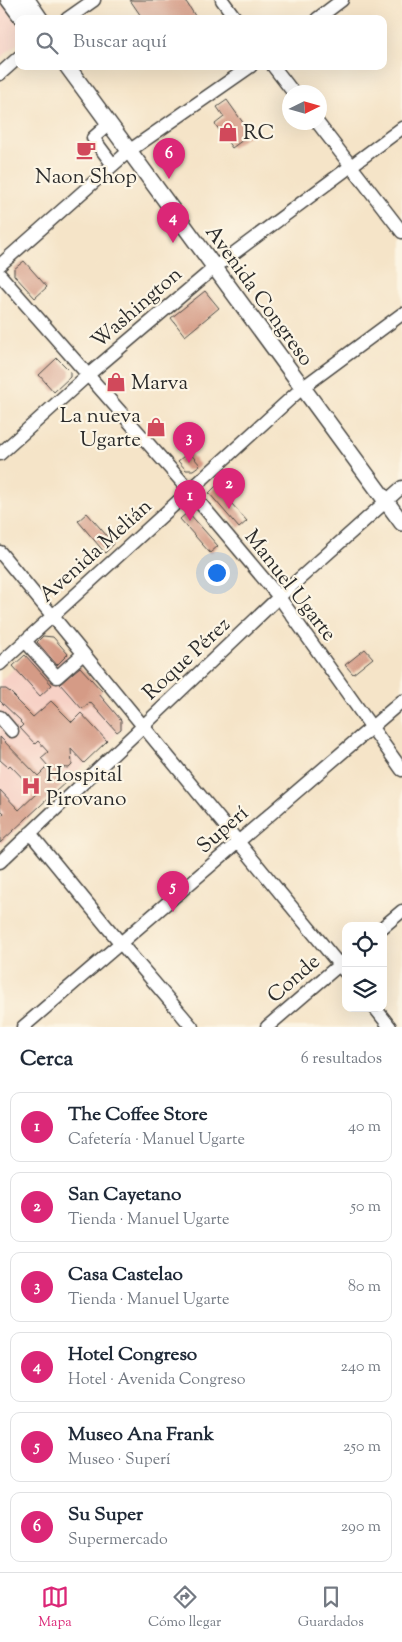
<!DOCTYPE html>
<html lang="es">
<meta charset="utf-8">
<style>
:root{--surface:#fff;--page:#f6f6f7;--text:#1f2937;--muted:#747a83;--line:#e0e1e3;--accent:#db2777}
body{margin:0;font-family:"Sorts Mill Goudy",serif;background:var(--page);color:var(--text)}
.controls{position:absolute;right:15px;bottom:15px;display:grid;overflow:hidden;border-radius:10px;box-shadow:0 5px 20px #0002}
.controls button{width:45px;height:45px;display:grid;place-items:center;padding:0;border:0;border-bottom:1px solid var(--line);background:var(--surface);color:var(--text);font:25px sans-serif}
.compass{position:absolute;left:282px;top:85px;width:45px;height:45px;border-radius:50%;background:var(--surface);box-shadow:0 5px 20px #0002;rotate:85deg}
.you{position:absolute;left:216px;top:572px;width:18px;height:18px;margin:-12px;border:4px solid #fff;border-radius:50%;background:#1a73e8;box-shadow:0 0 0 8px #1a73e833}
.badge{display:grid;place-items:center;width:32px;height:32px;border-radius:50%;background:var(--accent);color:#fff;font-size:16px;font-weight:700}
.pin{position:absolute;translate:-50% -41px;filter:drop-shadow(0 1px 2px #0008)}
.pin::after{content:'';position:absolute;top:26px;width:18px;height:15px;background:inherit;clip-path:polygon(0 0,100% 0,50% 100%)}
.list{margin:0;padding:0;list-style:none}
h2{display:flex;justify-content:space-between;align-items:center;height:65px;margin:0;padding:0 20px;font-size:21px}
h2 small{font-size:16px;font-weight:400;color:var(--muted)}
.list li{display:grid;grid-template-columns:32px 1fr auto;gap:15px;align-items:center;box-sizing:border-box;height:70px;margin:0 10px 10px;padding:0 10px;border:1px solid var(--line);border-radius:10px}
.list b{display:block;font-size:19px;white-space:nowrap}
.list p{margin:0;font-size:16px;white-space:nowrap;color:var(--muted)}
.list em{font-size:16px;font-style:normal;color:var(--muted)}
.icon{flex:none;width:28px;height:28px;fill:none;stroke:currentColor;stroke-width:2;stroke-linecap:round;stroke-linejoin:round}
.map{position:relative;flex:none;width:402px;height:1027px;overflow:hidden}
.search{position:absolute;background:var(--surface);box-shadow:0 5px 20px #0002;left:15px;right:15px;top:15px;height:55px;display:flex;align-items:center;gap:12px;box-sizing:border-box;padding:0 18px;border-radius:10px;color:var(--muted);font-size:19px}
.sheet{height:545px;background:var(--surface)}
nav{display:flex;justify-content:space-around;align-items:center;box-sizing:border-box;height:70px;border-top:1px solid var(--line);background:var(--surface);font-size:14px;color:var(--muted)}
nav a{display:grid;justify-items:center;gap:2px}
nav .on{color:var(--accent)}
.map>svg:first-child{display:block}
.built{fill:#f7d1c6}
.building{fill:#d59b86}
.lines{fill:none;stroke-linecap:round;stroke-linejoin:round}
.minor-casing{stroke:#494743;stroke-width:15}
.major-casing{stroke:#494743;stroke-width:18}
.minor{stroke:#fff;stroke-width:12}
.major{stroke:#fff;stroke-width:15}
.labels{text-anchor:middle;stroke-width:4.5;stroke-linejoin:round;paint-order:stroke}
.poi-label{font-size:21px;fill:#2b2b2b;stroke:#fcf5e5;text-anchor:start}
.street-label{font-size:21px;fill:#2b2b2b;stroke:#fcf5e5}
</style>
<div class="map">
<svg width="402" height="1027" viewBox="0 0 402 1027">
<rect width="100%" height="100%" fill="#fcf5e5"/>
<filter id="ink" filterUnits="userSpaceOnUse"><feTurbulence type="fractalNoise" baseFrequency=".02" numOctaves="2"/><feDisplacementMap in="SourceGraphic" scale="10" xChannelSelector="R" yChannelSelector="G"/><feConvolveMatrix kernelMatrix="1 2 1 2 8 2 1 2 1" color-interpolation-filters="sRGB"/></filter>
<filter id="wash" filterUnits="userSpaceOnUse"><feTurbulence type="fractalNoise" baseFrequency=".0096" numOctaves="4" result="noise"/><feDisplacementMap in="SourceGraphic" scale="20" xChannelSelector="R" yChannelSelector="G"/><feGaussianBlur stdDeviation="1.12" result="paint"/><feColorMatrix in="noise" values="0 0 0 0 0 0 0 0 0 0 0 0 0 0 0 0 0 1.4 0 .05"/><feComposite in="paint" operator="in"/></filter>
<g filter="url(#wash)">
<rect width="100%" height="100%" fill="#f5e4c8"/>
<path class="built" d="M1 0 19 25V42L0 58Z
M48 637 53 638 123 720V728L0 845V681Z"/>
<g id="blocks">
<path class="building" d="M130 0H185L197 19H143Z
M227 100 251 134 232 148 215 124 224 117 217 107Z
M24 261 47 287 35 298 14 275V269Z
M205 291 219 308 185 336 171 318Z
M57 358 70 371V377L54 392 39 375Z
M189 452 200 465 193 470H186L178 461Z
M216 486 247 521 239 528 209 493Z
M188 512 218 546 210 553 180 519Z
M87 513 114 544 105 553 78 521Z
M43 636 53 637 68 654 57 665 37 642Z
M365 649 373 658 353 674 345 665Z
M25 655 52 685 40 696 13 666Z
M80 667 102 691 99 694 121 720V729L117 732 90 702 82 709 60 684Z
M0 689H6L10 692 17 699 16 700 33 717 51 701 72 722 81 713 107 741 84 763 71 749 72 765 69 768 55 767 67 781 0 843V817L4 813 0 809V790L19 810 37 793 10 765 8 767 0 760V737L38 776 48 766 41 758 48 752 38 741 35 744 20 728 23 725 20 722 21 721 0 701Z"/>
</g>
</g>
<g filter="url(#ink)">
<use href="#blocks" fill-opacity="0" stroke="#494743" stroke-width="1"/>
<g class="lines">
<defs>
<path id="minor" d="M7 0 21 19
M29 0 42 19
M222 0 236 19
M67 19 94 0
M317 19 342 0
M273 66 293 92
M0 74 19 57
M317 122 402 232
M109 124 93 138 113 165
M0 265 129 151 251 66
M0 275 190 491 279 597 402 770
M0 454 88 375 214 268 402 128
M0 552 346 973
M25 641 57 677 83 654
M0 664 302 388 402 314
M0 717 12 731
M30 833 107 927 192 1027
M0 862 279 597 402 487
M383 927 402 911
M375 1008 390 1027
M23 1027 402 701
M267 1027 346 959"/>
<path id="major" d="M18 0 32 19
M67 66 402 523"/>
</defs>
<use href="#minor" class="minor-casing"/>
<use href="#major" class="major-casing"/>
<use href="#minor" class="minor"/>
<use href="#major" class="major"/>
</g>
</g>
<defs>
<symbol id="shop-bare" viewBox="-9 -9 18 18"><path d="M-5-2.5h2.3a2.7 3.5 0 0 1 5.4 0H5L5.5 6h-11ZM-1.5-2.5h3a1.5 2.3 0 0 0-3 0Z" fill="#d1495b" stroke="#fcf5e5" stroke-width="2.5" paint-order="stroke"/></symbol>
<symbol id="cafe-bare" viewBox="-9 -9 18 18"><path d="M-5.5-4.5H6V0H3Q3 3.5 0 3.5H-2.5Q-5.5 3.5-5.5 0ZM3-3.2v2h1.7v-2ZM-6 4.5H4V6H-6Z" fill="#d1495b" stroke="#fcf5e5" stroke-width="2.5" paint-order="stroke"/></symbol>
<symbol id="hospital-bare" viewBox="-9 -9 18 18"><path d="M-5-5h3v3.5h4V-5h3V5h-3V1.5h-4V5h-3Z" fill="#d1495b" stroke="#fcf5e5" stroke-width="2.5" paint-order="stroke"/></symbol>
</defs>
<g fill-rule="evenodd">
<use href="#shop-bare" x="214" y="118" width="28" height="28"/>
<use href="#cafe-bare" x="72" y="136" width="28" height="28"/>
<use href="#shop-bare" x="102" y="368" width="28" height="28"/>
<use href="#shop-bare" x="142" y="413" width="28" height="28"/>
<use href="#hospital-bare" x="17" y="772" width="28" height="28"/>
</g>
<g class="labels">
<g class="poi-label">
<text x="243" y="139">RC</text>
<text x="86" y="183" text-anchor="middle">Naon Shop</text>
<text x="131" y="389">Marva</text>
<text x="141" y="422" text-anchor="end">La nueva<tspan x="141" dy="24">Ugarte</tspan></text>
<text x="46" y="781">Hospital<tspan x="46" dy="24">Pirovano</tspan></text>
</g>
<g class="street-label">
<text transform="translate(260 295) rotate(54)" y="7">Avenida Congreso</text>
<text transform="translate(136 307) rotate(-41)" y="7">Washington</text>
<text transform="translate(95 550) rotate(-42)" y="7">Avenida Melián</text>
<text transform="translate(291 585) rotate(52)" y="7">Manuel Ugarte</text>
<text transform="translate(186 658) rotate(-43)" y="7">Roque Pérez</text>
<text transform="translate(222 829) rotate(-41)" y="7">Superí</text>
<text transform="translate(293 978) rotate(-41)" y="7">Conde</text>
</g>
</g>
</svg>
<div class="controls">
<button><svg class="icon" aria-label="locate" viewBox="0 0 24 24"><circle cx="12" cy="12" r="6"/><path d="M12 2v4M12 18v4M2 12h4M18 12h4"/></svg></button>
<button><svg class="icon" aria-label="layers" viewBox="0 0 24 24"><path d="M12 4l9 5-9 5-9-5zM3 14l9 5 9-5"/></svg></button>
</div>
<svg class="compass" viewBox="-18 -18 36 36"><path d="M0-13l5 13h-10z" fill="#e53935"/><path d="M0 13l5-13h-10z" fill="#747a83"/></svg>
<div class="you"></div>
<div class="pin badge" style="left:190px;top:521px">1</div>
<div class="pin badge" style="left:229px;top:509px">2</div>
<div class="pin badge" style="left:189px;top:463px">3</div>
<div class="pin badge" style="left:173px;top:243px">4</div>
<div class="pin badge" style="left:173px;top:912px">5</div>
<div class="pin badge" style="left:169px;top:179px">6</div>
<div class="search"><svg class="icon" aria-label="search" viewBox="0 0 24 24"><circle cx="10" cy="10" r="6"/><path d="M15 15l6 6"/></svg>Buscar aquí</div>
</div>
<section class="sheet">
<h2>Cerca<small>6 resultados</small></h2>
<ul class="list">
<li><span class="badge">1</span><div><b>The Coffee Store</b><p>Cafetería · Manuel Ugarte</p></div><em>40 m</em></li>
<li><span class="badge">2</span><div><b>San Cayetano</b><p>Tienda · Manuel Ugarte</p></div><em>50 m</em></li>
<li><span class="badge">3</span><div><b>Casa Castelao</b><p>Tienda · Manuel Ugarte</p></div><em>80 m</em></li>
<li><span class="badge">4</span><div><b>Hotel Congreso</b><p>Hotel · Avenida Congreso</p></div><em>240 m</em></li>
<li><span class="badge">5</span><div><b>Museo Ana Frank</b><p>Museo · Superí</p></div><em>250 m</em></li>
<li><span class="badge">6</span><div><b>Su Super</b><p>Supermercado</p></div><em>290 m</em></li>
</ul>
</section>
<nav>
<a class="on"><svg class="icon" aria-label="map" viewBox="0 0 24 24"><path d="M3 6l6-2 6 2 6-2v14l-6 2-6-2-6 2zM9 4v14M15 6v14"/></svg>Mapa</a>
<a><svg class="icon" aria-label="directions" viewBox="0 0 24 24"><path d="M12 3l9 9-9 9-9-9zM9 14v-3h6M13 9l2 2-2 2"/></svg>Cómo llegar</a>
<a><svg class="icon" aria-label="saved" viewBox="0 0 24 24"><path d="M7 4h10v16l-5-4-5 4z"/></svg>Guardados</a>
</nav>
